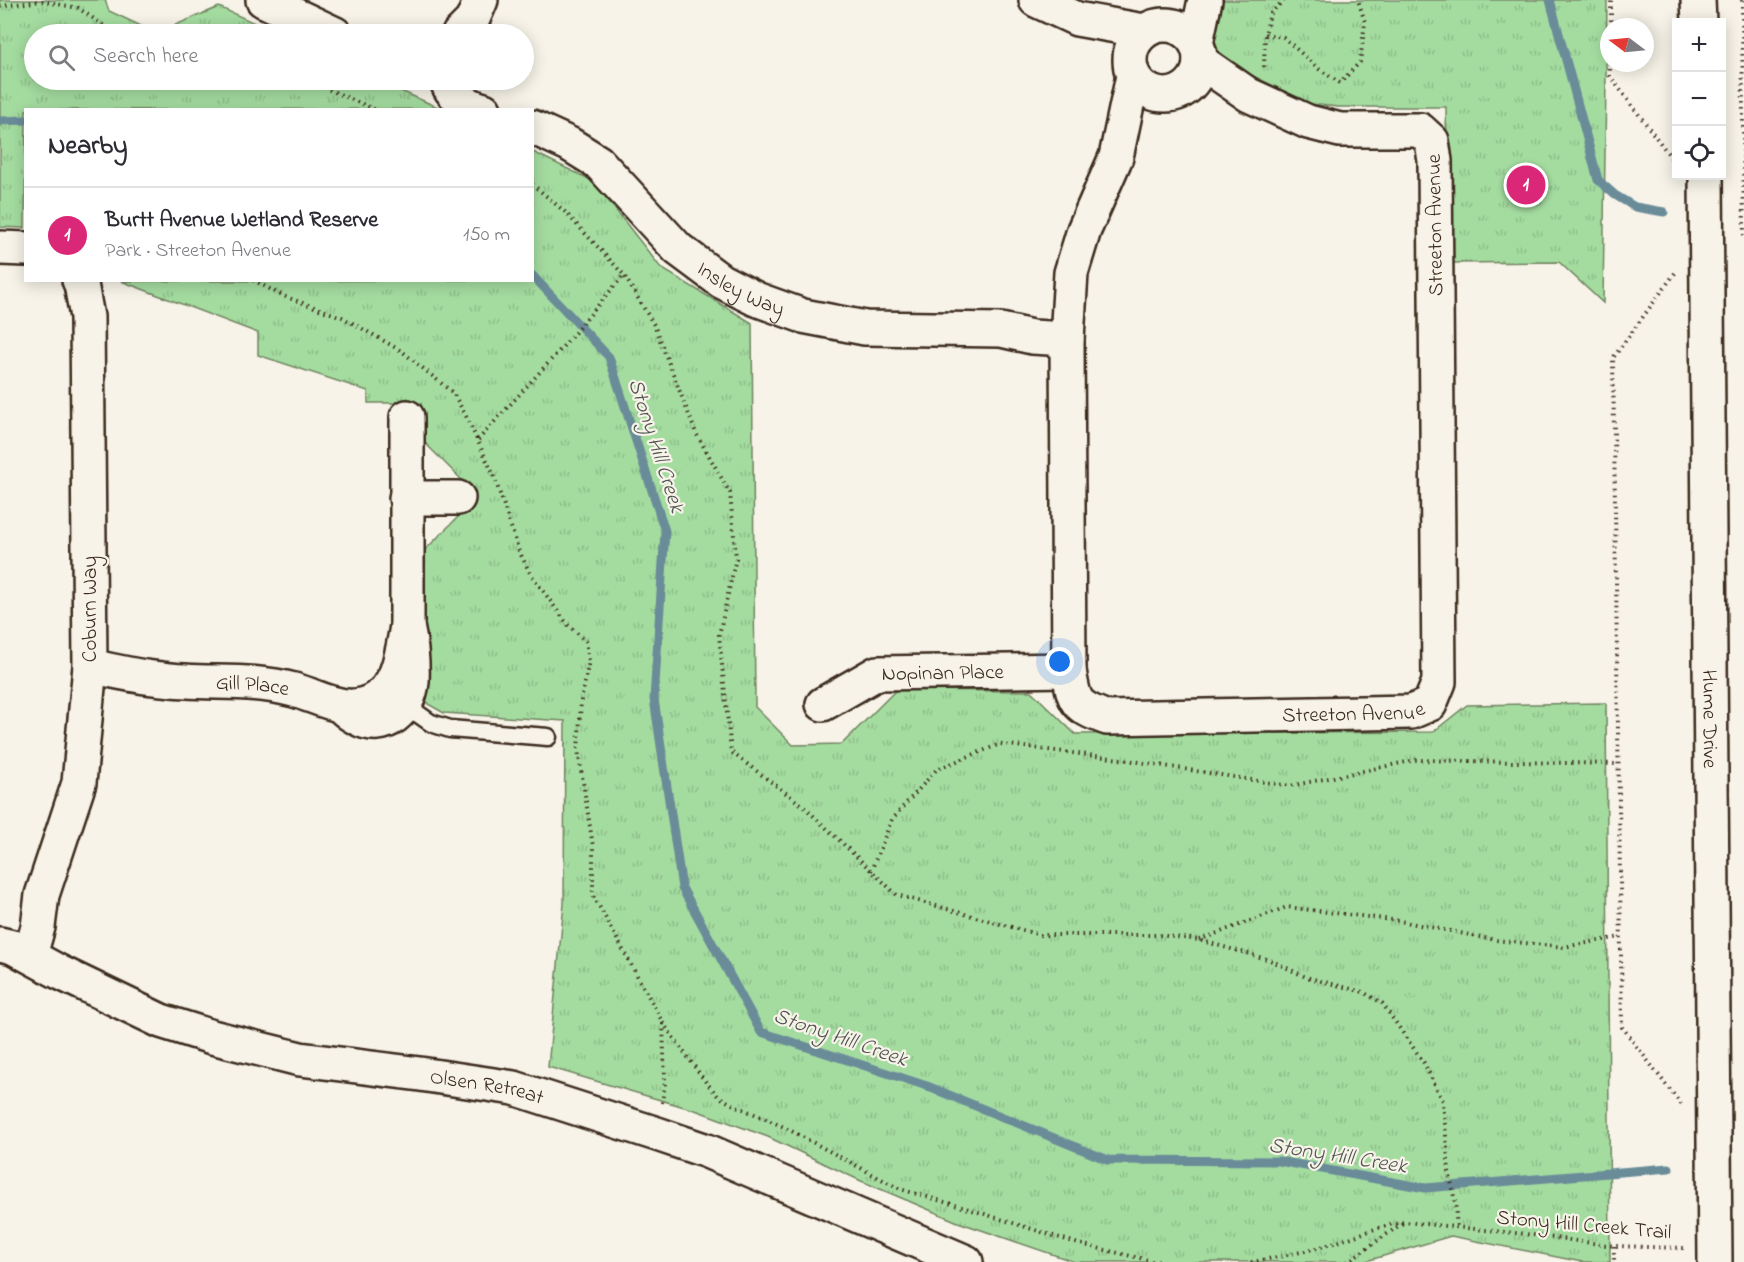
<!DOCTYPE html>
<meta charset="utf-8">
<style>
:root{--surface:#fff;--page:#f2f2f3;--text:#2b2b33;--muted:#7c7c81;--line:#e1e1e2;--accent:#db2777}
body{margin:0;font-family:"Indie Flower",sans-serif;background:var(--page);color:var(--text)}
.controls{position:absolute;right:18px;top:18px;display:grid;overflow:hidden;border-radius:0px;box-shadow:0 3px 15px #0003}
.controls button{width:54px;height:54px;display:grid;place-items:center;padding:0;border:0;border-bottom:2px solid var(--line);background:var(--surface);color:var(--text);font:30px sans-serif}
.compass{position:absolute;left:1600px;top:18px;width:54px;height:54px;border-radius:50%;background:var(--surface);box-shadow:0 3px 15px #0003;rotate:286deg}
.you{position:absolute;left:1060px;top:662px;width:21px;height:21px;margin:-15px;border:4px solid #fff;border-radius:50%;background:#1a73e8;box-shadow:0 0 0 9px #1a73e833}
.badge{display:grid;place-items:center;width:39px;height:39px;border-radius:50%;background:var(--accent);color:#fff;font-size:20px;font-weight:700}
.pin{position:absolute;translate:-50% -50%;border:3px solid #fff;box-shadow:0 2px 6px #0006}
.list{margin:0;padding:0;list-style:none}
h2{display:flex;justify-content:space-between;align-items:center;height:78px;margin:0;padding:0 24px;font-size:26px}
h2 small{font-size:20px;font-weight:400;color:var(--muted)}
.list li{display:grid;grid-template-columns:39px 1fr auto;gap:18px;align-items:center;box-sizing:border-box;height:96px;padding:0 24px;border-top:2px solid var(--line)}
.list b{display:block;font-size:22px;white-space:nowrap}
.list p{margin:0;font-size:20px;white-space:nowrap;color:var(--muted)}
.list em{font-size:20px;font-style:normal;color:var(--muted)}
.icon{flex:none;width:33px;height:33px;fill:none;stroke:currentColor;stroke-width:2;stroke-linecap:round;stroke-linejoin:round}
.map{position:relative;flex:none;width:1744px;height:1262px;overflow:hidden}
.search{position:absolute;background:var(--surface);box-shadow:0 3px 15px #0003;left:24px;top:24px;width:510px;height:66px;display:flex;align-items:center;gap:15px;box-sizing:border-box;padding:0 21px;border-radius:33px;color:var(--muted);font-size:22px}
.panel{position:absolute;background:var(--surface);box-shadow:0 3px 15px #0003;left:24px;top:108px;width:510px;height:174px;border-radius:0px}
.map>svg:first-child{display:block}
.park{fill:url(#park-tufts);stroke:#70835f;stroke-width:1.5}
.lines{fill:none;stroke-linecap:round;stroke-linejoin:round}
.stream{stroke:#6a8c99;stroke-width:9}
.service-casing{stroke:#3b2a1e;stroke-width:21}
.minor-casing{stroke:#3b2a1e;stroke-width:38}
.tertiary-casing{stroke:#3b2a1e;stroke-width:38}
.path{stroke:#3b2a1e;stroke-width:4;stroke-dasharray:1.5 4.5;stroke-linecap:butt}
.service{stroke:#f7f3e8;stroke-width:16}
.minor{stroke:#f7f3e8;stroke-width:33}
.tertiary{stroke:#f7f3e8;stroke-width:33}
.labels{text-anchor:middle;stroke-width:4.5;stroke-linejoin:round;paint-order:stroke}
.street-label{font-size:21px;fill:#3b2a1e;stroke:#f7f3e8}
.water-label{font-size:22px;font-style:italic;fill:#4f5351;stroke:#f7f3e8}
</style>
<div class="map">
<svg width="1744" height="1262" viewBox="0 0 1744 1262">
<defs>
<pattern id="park-tufts" width="24" height="20" patternUnits="userSpaceOnUse" patternTransform="scale(1.5)"><rect width="24" height="20" fill="#a4dca0"/><path d="M3 7l-1-3M5 7V3M7 7l1-3M15 17l-1-3M17 17v-4M19 17l1-3" fill="none" stroke="#8ebd89"/></pattern>
</defs>
<rect width="100%" height="100%" fill="#f7f3e8"/>
<filter id="ink" filterUnits="userSpaceOnUse"><feTurbulence type="fractalNoise" baseFrequency=".0167" numOctaves="2"/><feDisplacementMap in="SourceGraphic" scale="12" xChannelSelector="R" yChannelSelector="G"/><feConvolveMatrix kernelMatrix="1 2 1 2 8 2 1 2 1" color-interpolation-filters="sRGB"/></filter>
<g filter="url(#ink)">
<path class="park" d="M0 0H105L109 11 156 33 219 7 279 34H34V80H376L442 109 26 110 25 228 0 227Z
M1219 0H1607L1603 303 1559 262 1448 263 1446 107H1338L1310 104 1235 67 1219 53 1213 35Z
M533 152 593 181 661 268 752 323 755 707 793 745 842 744 896 690 1031 691 1075 734 1433 732 1467 705 1606 703 1610 1262H1582L1451 1236 1363 1262H1075L958 1222 859 1180 768 1137 698 1111 548 1067 564 904 565 721 444 713 428 704 420 687 421 554 463 512 464 482 420 438 421 403H368V391L258 355V333L121 281 532 280Z"/>
<g class="lines">
<path class="stream" d="M1550 0 1598 180 1615 195 1635 207 1664 212
M0 121 26 120
M532 275 609 357 665 531 654 699 682 888 761 1032 927 1086 1108 1160 1279 1161 1425 1188 1669 1168"/>
<defs>
<path id="service" d="M401 702 431 723 450 729 548 737"/>
<g id="minor">
<path d="M263 0 335 34"/>
<path d="M1036 0 1077 19 1144 31"/>
<circle cx="1165" cy="60" r="35"/>
<path d="M459 34 472 21 481 0"/>
<path d="M1196 43 1205 0"/>
<path id="s1" d="M1133 76 1116 157 1084 230 1071 273 1067 339 1069 670C1074 703 1075 706 1107 718L1411 712 1430 704 1439 682 1435 161 1432 141 1420 130H1340L1308 122 1249 95 1200 61"/>
<path d="M447 80C450 96 469 106 484 110"/>
<path id="s2" d="M532 127 569 144 598 162 678 249 721 281 756 299 803 316 865 328 1001 330 1032 337 1067 339"/>
<path d="M0 248 26 249"/>
<path d="M406 498H458"/>
<path id="s3" d="M90 666C113 671 138 677 162 679 206 685 250 678 294 690 320 697 345 715 372 701 399 687 402 653 407 626"/>
<path id="s4" d="M823 704 877 673 1069 670"/>
<path d="M342 707C346 711 351 715 357 718 386 734 409 710 412 682 413 663 411 644 407 626V417"/>
<path id="s5" d="M0 944 13 947 59 972 161 1021 212 1037 300 1059 420 1074 514 1088 657 1134 707 1151 966 1262"/>
<path d="M30 955 38 927 42 895 79 783 90 666 87 317 81 284 79 280"/>
</g>
<g id="tertiary">
<path d="M1698 0 1699 22"/>
<path id="s6" d="M1706 176 1715 1262"/>
</g>
</defs>
<use href="#service" class="service-casing"/>
<use href="#minor" class="minor-casing"/>
<use href="#tertiary" class="tertiary-casing"/>
<path class="path" d="M1742 0 1744 238
M0 6 42 1 78 8 116 34
M1611 27V0
M1265 34 1283 37 1319 69 1340 83 1360 62 1365 22 1358 0
M1610 63V76L1676 164
M1264 67 1265 34 1270 14 1284 0
M307 80 376 110
M532 184 565 212 624 275 654 325 696 433 730 493 736 558 719 635 731 752 802 805 897 895 1040 935H1158L1199 940 1270 960 1306 977 1363 992 1382 1003 1424 1063 1443 1101 1449 1171 1455 1202 1457 1229
M1675 273 1613 358 1622 1027 1683 1107
M253 280 283 296 342 317 403 352 453 393 466 416 494 476 519 551 530 573 568 625 586 641 589 661 581 701 578 750 593 846V895L663 1023 705 1081 718 1096 732 1104 784 1127 900 1189 969 1209 1076 1243 1152 1261 1164 1262
M478 440 560 350 624 275
M871 871 892 819 937 769 1000 744 1127 760 1290 786 1416 760 1618 764
M1199 940 1287 907 1400 921 1495 940 1564 947 1621 937
M662 1103 665 1083 663 1024
M1614 1246V1262
M1251 1262C1280 1257 1309 1251 1337 1242 1360 1235 1381 1225 1405 1222L1525 1234 1614 1246 1684 1248
M1347 1262 1403 1223"/>
<use href="#service" class="service"/>
<use href="#minor" class="minor"/>
<use href="#tertiary" class="tertiary"/>
</g>
</g>
<g class="labels">
<g class="street-label">
<text transform="translate(1434 225) rotate(-91)" y="7">Streeton Avenue</text>
<text dy="7" stroke="none"><textPath href="#s2" startOffset="268">Insley Way</textPath></text>
<text transform="translate(89 609) rotate(-90)" y="7">Coburn Way</text>
<text dy="7" stroke="none"><textPath href="#s4" startOffset="128">Nopinan Place</textPath></text>
<text dy="7" stroke="none"><textPath href="#s3" startOffset="164">Gill Place</textPath></text>
<text dy="7" stroke="none"><textPath href="#s1" startOffset="918">Streeton Avenue</textPath></text>
<text dy="7" stroke="none"><textPath href="#s6" startOffset="543">Hume Drive</textPath></text>
<text dy="7" stroke="none"><textPath href="#s5" startOffset="512">Olsen Retreat</textPath></text>
<text transform="translate(1584 1224) rotate(5)" y="7">Stony Hill Creek Trail</text>
</g>
<g class="water-label">
<text transform="translate(658 445) rotate(72)" y="8">Stony Hill Creek</text>
<text transform="translate(841 1036) rotate(19)" y="8">Stony Hill Creek</text>
<text transform="translate(1338 1154) rotate(9)" y="8">Stony Hill Creek</text>
</g>
</g>
</svg>
<div class="controls">
<button>+</button>
<button>−</button>
<button><svg class="icon" aria-label="locate" viewBox="0 0 24 24"><circle cx="12" cy="12" r="6"/><path d="M12 2v4M12 18v4M2 12h4M18 12h4"/></svg></button>
</div>
<svg class="compass" viewBox="-18 -18 36 36"><path d="M0-13l5 13h-10z" fill="#e53935"/><path d="M0 13l5-13h-10z" fill="#7c7c81"/></svg>
<div class="you"></div>
<div class="pin badge" style="left:1526px;top:185px">1</div>
<div class="search"><svg class="icon" aria-label="search" viewBox="0 0 24 24"><circle cx="10" cy="10" r="6"/><path d="M15 15l6 6"/></svg>Search here</div>
<section class="panel">
<h2>Nearby<small></small></h2>
<ul class="list">
<li><span class="badge">1</span><div><b>Burtt Avenue Wetland Reserve</b><p>Park · Streeton Avenue</p></div><em>150 m</em></li>
</ul>
</section>
</div>
